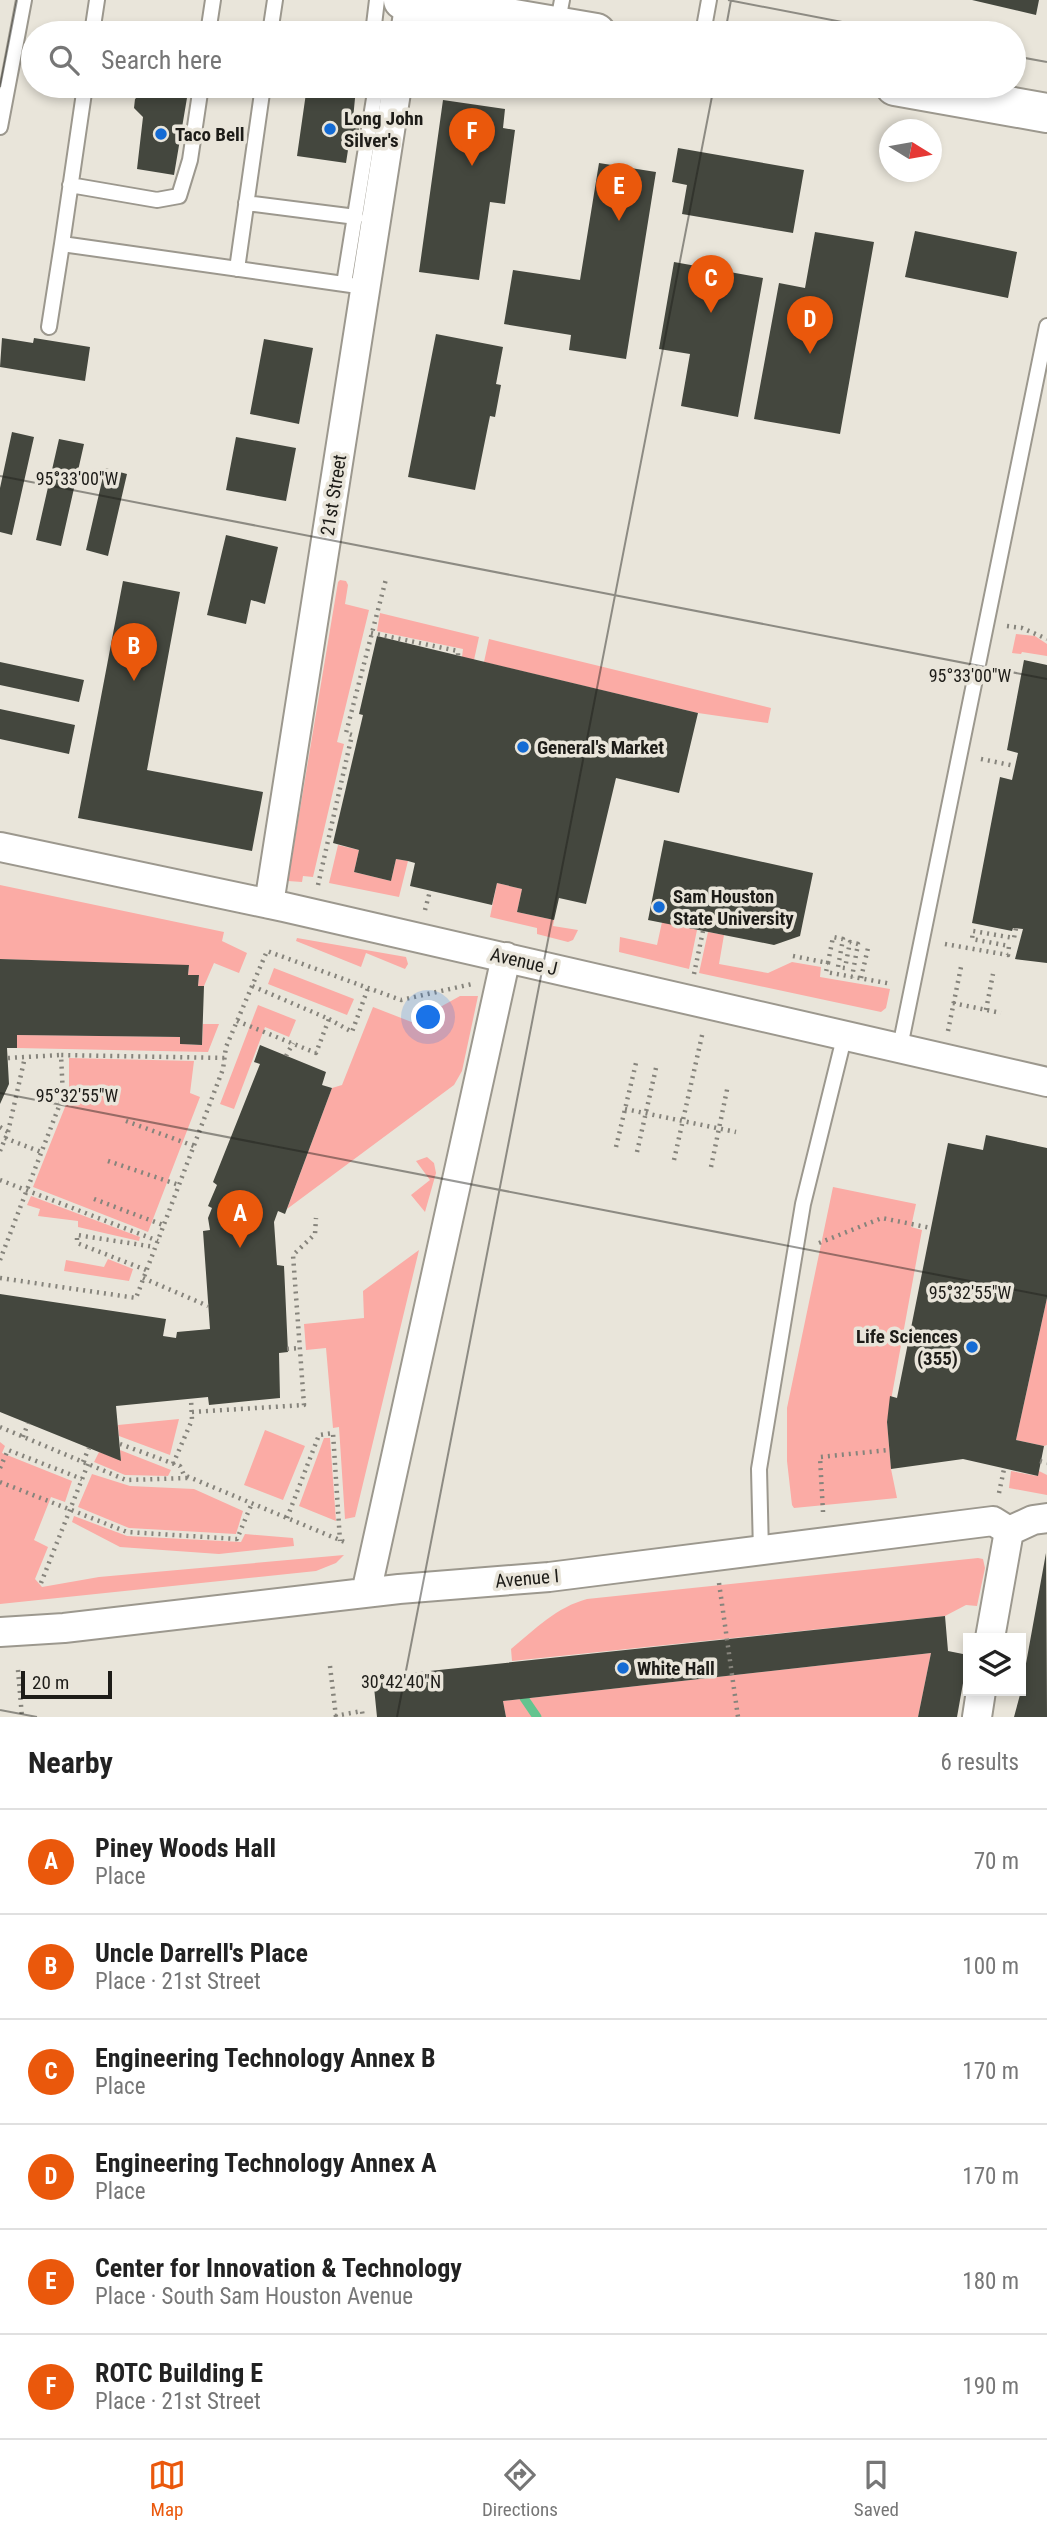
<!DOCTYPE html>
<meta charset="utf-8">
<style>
:root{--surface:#fff;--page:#f6f6f6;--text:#222;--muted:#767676;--line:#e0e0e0;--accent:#ea580c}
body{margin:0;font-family:"Roboto Condensed",sans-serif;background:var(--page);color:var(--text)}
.controls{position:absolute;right:21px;bottom:21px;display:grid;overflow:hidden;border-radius:0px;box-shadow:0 4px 10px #0003}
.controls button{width:63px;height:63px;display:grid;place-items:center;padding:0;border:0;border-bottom:2px solid var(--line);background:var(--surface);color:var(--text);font:35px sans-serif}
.compass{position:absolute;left:879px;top:119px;width:63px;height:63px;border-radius:50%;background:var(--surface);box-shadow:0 4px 10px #0003;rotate:101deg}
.scale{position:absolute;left:21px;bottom:18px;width:91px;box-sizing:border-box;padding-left:7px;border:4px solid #1d1c18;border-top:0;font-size:19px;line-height:24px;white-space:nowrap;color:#1d1c18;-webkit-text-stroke:5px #e9e5da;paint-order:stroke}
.you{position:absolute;left:429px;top:1018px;width:24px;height:24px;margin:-18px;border:5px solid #fff;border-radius:50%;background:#1a73e8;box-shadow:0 0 0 10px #1a73e833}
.badge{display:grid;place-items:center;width:46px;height:46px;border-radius:50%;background:var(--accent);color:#fff;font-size:23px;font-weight:700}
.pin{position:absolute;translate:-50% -58px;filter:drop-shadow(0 2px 4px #0008)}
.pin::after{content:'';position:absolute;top:37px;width:24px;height:21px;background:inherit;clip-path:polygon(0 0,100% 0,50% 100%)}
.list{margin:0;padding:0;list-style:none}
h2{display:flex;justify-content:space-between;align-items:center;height:91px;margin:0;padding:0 28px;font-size:30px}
h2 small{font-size:23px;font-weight:400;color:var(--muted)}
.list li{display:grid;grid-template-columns:46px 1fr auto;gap:21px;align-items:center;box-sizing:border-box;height:105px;padding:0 28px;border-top:2px solid var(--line)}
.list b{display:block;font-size:26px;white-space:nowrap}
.list p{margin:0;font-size:23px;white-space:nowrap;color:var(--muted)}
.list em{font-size:23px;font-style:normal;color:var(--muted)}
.icon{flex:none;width:38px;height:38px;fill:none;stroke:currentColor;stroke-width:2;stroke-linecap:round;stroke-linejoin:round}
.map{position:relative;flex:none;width:1047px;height:1717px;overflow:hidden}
.search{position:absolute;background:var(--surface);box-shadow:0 4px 10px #0003;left:21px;right:21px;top:21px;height:77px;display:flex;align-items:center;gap:18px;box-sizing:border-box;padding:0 24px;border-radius:38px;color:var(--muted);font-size:26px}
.sheet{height:721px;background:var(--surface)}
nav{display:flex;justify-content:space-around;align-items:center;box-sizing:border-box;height:98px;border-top:2px solid var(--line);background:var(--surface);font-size:19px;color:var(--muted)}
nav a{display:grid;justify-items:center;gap:4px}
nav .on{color:var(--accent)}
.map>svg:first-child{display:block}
.green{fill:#fbaba5}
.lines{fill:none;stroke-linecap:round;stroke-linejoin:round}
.stream{stroke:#64c48f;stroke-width:9}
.building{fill:#44473e}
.lane-casing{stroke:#9c988e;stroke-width:18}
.street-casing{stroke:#9c988e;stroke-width:32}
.primary-casing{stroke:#9c988e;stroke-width:42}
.path{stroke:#86847c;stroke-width:4.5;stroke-dasharray:2 5;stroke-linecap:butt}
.lane{stroke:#fff;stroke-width:14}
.street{stroke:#fff;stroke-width:28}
.primary{stroke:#fff;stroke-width:38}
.ticks{fill:none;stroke:#1d1c18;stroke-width:2;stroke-opacity:0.45}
.poi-dot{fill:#146bd4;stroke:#e9e5da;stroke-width:2.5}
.labels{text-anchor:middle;stroke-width:7;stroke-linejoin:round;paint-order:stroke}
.poi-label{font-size:19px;font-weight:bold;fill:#1d1c18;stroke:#e9e5da;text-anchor:start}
.street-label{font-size:19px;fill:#1d1c18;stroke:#e9e5da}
.ticks-label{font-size:18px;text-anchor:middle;fill:#1d1c18;stroke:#e9e5da;stroke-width:7;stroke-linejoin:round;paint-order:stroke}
</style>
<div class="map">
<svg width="1047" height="1717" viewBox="0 0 1047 1717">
<rect width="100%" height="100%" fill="#e9e5da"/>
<path class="green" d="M340 580 346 581 348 585 345 604 369 610 337 742 344 744 313 877 303 876 302 882 288 881 338 582Z
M380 613 479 637 474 660 462 657 463 649 377 631Z
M1016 634 1035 636 1047 644V656L1022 652 1021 654 1012 653Z
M489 639 771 708 768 723 698 713 484 662Z
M338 845 359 850 354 872 391 881 396 859 408 861 399 897 329 883Z
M497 883 522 889 517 912 554 920 553 926 578 930 573 940 568 942 537 934V928L490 917Z
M0 885 224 932 222 941 247 953 239 973 214 963 204 986H198L199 976 188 975 189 966 0 959Z
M662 922 697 930 689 969 619 952 620 937 657 945Z
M708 932 724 935 719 964 768 973 792 962 821 967 820 977 890 989 886 1008 881 1012 699 973Z
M297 938 406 957 408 964 405 969 366 953 361 967 296 941Z
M274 968 354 999 347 1015 268 984Z
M460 996H478L462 1071 454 1085 287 1209 332 1088 342 1085 373 1007 427 1028 433 1011Z
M258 1005 296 1020 289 1037 265 1027 234 1109 220 1104Z
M203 1024H219L208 1052 17 1048V1035L180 1037V1044L202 1045Z
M69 1058 194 1061 190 1093 200 1097 148 1232 33 1187 69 1097Z
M427 1157 434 1163 436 1173 425 1212 411 1195 430 1180 416 1161Z
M833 1187 916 1204 911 1227 922 1230 887 1422 891 1469 897 1498 794 1508 792 1505 787 1461V1408Z
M31 1196 140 1237 139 1241 78 1227V1221L38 1216 40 1209 27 1205Z
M419 1250 355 1517 345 1519 339 1427 333 1428 326 1348 306 1350 304 1324 364 1318 363 1291Z
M108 1259 133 1269 129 1281 64 1271 66 1260 104 1267Z
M1047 1298V1445L1044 1446 1016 1440Z
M179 1419 170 1455 119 1436 118 1425Z
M265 1430 305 1446 283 1500 244 1485Z
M324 1438H330L336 1521 299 1506Z
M0 1442 5 1446 2 1453 72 1481 65 1502 51 1497 34 1540 48 1547 35 1579 42 1587 99 1577 344 1555 336 1563 316 1571 0 1604Z
M120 1450 171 1470 168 1476 125 1475 94 1462 99 1452 121 1460Z
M1011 1471 1037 1476 1039 1471 1047 1475V1495L1009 1488Z
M92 1474 130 1486 194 1489 243 1511 236 1534 129 1528 78 1507Z
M74 1516 127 1536 241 1542 245 1534 293 1538 294 1546 219 1554 120 1547 72 1522Z
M978 1558 983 1559 985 1568 977 1606 966 1605 945 1616 512 1661 511 1649C535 1629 557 1607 587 1599Z
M931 1653 918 1717H506L503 1701Z"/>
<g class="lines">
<path class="stream" d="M524 1698 537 1717"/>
</g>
<path class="building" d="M972 0H1039L1036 15Z
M148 86H189L174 175 137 169 143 117 134 108 135 99 141 94 147 95Z
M307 86 356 88 353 119 360 121 358 138 350 137 346 163 297 156Z
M443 100 505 109 503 128 515 130 505 204 490 202 479 280 419 272Z
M678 148 804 170 793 233 682 214 687 185 672 182Z
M599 163 656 172 626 359 569 350 571 335 504 324 513 270 580 280Z
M915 231 1017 252 1008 298 905 277Z
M815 232 874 242 840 434 754 419 779 283 805 288Z
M674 262 763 278 738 417 681 406 690 354 659 349Z
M436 334 503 347 496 384 501 385 495 417 490 416 475 490 408 477Z
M2 338 33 343 34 338 90 347 85 381 0 367Z
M264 339 313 348 299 424 250 414Z
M12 432 34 437 12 535 0 532V488Z
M236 437 296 448 286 501 226 490Z
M59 439 84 444 61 546 36 540Z
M105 468 127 474 108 556 86 550Z
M226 535 278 547 265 604 251 600 246 624 207 615Z
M123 581 180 592 147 770 263 792 252 851 78 818Z
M377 636 698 713 679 793 616 778 586 904 559 898 554 920 517 912 522 889 497 883 492 905 410 886 415 863 408 861 396 859 391 881 354 872 359 850 333 843 363 715 359 714Z
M1024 660 1047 665V963L1015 959 1023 929 1013 928 1012 931 972 923 1000 777 1012 780 1018 753 1007 750Z
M0 662 84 680 79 702 0 685Z
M0 709 75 725 69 754 0 739Z
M664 840 813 873 800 936 774 945 648 920Z
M0 959 189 965 188 975H199L198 986H204L202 1045 180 1044V1037L17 1035V1048H7L9 1084 0 1104Z
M260 1045 326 1072 322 1085 332 1088 285 1214 278 1211 274 1222 277 1265 284 1266 288 1352 279 1353 280 1398 209 1405 208 1397 116 1406 121 1461 0 1412V1294L166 1319 163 1336 176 1338 177 1332 210 1329 203 1231 210 1230 208 1218 212 1208 208 1206 217 1185 213 1182 260 1064 254 1062Z
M986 1135 1047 1148V1298L1016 1440 1044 1446 1038 1476 963 1459 891 1469 887 1422 890 1396 897 1398 948 1143 983 1150Z
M1046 1553 1047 1717H1014L1021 1691Z
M945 1616 948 1651 968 1655 957 1717H918L931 1653 503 1701 506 1717H377L373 1677Z"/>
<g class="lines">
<defs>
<path id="lane" d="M557 26 562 0
M92 33 97 0
M208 33 213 0
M270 33 275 0
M373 33 377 0
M703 33 709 0
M85 86 62 244 365 287
M0 127 24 0
M70 185 157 200 179 196 190 160 201 86
M246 203 356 217
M237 269 263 86
M344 284 376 86
M49 327 62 244
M900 1047 1047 326
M761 1552 759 1469 803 1204 845 1034"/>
<path id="street" d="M405 33 410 1
M0 847 284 907 1047 1082
M269 904 397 86
M1009 1531 1033 1520 1047 1518
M366 1593 506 957
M0 1632 64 1628 399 1589 549 1577 993 1521 1009 1531
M990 1638 1009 1531
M977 1717 981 1691"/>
<path id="primary" d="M403 0 596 33
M895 86 1047 113"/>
</defs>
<use href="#lane" class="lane-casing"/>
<use href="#street" class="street-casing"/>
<use href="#primary" class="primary-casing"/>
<path class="path" d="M1007 626 1022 628 1047 639
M371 633 458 651V656
M981 759 1015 766
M318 885 352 735 346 733 386 579
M425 910 430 891
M945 944 1008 955 1009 946 972 939 973 931 1014 938 1016 928
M793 956 828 963 826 972 892 984
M828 963 833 937 843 939 838 967 845 968 850 942 858 944 852 977
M694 974 703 931
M861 978 868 948
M953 1003 1001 1013
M986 1010 993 974
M329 1019 352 1032 368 988
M237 1021 316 1053 329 1019 252 986
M948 1031 961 967
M286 1056 293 1043
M8 1058 61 1055
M625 1109 736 1132
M126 1121 194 1146
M0 1127 8 1132 0 1151
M8 1132 25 1057
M5 1138 41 1152
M616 1147 636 1063
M637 1152 656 1068
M674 1160 703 1031
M108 1161 179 1185
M711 1167 728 1085
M0 1180 158 1241
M94 1199 163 1225
M819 1243 882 1218 931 1228
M0 1260 63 1096 61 1055 225 1058
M146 1270 77 1243V1235L155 1247
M0 1278 136 1298 223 1069 226 1047 267 951 401 1000 472 984
M143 1278 208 1306
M287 1349 301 1348
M192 1412 304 1405 293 1255 315 1234 316 1218
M0 1427 126 1480 189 1478
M23 1437 28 1423
M120 1444 180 1466 184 1475 347 1543
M1040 1461 1047 1463
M83 1462 89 1448
M173 1464 192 1420 191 1399
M0 1468 8 1450 82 1479
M0 1482 127 1532 237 1539 252 1503
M999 1493 1004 1469
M823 1512 820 1457 889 1450
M287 1518 319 1435 333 1433 340 1541
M41 1583 88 1464
M719 1583 738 1717
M330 1666 336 1717
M18 1670 22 1717
M335 1716 362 1711 363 1717"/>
<use href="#lane" class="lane"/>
<use href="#street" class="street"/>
<use href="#primary" class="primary"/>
</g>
<path class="ticks" d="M728 0 899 33M725 33 731 0M1014 56 1047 62M0 87 17 0M0 476 1047 679M0 1093 1047 1296M0 1710 37 1717M397 1717 714 86"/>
<g class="poi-dot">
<circle cx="330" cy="129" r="7"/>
<circle cx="161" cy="134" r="7"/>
<circle cx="523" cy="747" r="7"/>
<circle cx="659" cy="907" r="7"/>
<circle cx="972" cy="1347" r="7"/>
<circle cx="623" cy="1668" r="7"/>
</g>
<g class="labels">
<g class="poi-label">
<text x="344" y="125">Long John<tspan x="344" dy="22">Silver's</tspan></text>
<text x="175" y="141">Taco Bell</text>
<text x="537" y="754">General's Market</text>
<text x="673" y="903">Sam Houston<tspan x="673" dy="22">State University</tspan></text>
<text x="958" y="1343" text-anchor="end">Life Sciences<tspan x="958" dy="22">(355)</tspan></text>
<text x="637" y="1675">White Hall</text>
</g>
<g class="street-label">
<text transform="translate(333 495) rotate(-81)" y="7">21st Street</text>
<text transform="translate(524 961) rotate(13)" y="7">Avenue J</text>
<text transform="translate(527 1578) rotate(-5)" y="7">Avenue I</text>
</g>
</g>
<g class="ticks-label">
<text x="77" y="485">95°33'00"W</text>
<text x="970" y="682">95°33'00"W</text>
<text x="77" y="1102">95°32'55"W</text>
<text x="970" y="1299">95°32'55"W</text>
<text x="401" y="1688">30°42'40"N</text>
</g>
</svg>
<div class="controls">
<button><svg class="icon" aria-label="layers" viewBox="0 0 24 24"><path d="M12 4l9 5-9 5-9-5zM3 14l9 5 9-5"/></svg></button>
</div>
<svg class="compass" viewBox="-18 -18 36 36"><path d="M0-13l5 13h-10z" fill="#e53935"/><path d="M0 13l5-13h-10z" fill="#767676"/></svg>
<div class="scale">20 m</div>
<div class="you"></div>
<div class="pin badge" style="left:240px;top:1248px">A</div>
<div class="pin badge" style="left:134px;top:681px">B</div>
<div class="pin badge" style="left:711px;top:313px">C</div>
<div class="pin badge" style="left:810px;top:354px">D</div>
<div class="pin badge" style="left:619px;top:221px">E</div>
<div class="pin badge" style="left:472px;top:166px">F</div>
<div class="search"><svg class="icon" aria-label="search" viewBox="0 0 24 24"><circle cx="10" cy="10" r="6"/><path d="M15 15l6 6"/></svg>Search here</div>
</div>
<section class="sheet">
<h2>Nearby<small>6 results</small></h2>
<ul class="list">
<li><span class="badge">A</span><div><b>Piney Woods Hall</b><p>Place</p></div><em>70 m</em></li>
<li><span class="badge">B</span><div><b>Uncle Darrell's Place</b><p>Place · 21st Street</p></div><em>100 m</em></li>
<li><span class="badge">C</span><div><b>Engineering Technology Annex B</b><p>Place</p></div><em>170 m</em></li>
<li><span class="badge">D</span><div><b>Engineering Technology Annex A</b><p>Place</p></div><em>170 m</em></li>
<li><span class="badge">E</span><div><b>Center for Innovation &amp; Technology</b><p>Place · South Sam Houston Avenue</p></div><em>180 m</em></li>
<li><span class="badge">F</span><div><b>ROTC Building E</b><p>Place · 21st Street</p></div><em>190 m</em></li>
</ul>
</section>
<nav>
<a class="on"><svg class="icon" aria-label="map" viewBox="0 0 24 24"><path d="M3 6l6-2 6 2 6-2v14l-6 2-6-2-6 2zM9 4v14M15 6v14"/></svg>Map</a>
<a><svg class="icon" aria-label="directions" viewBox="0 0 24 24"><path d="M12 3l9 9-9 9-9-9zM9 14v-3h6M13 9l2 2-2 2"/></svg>Directions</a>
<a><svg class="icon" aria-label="saved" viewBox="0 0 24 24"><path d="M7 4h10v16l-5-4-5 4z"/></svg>Saved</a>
</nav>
